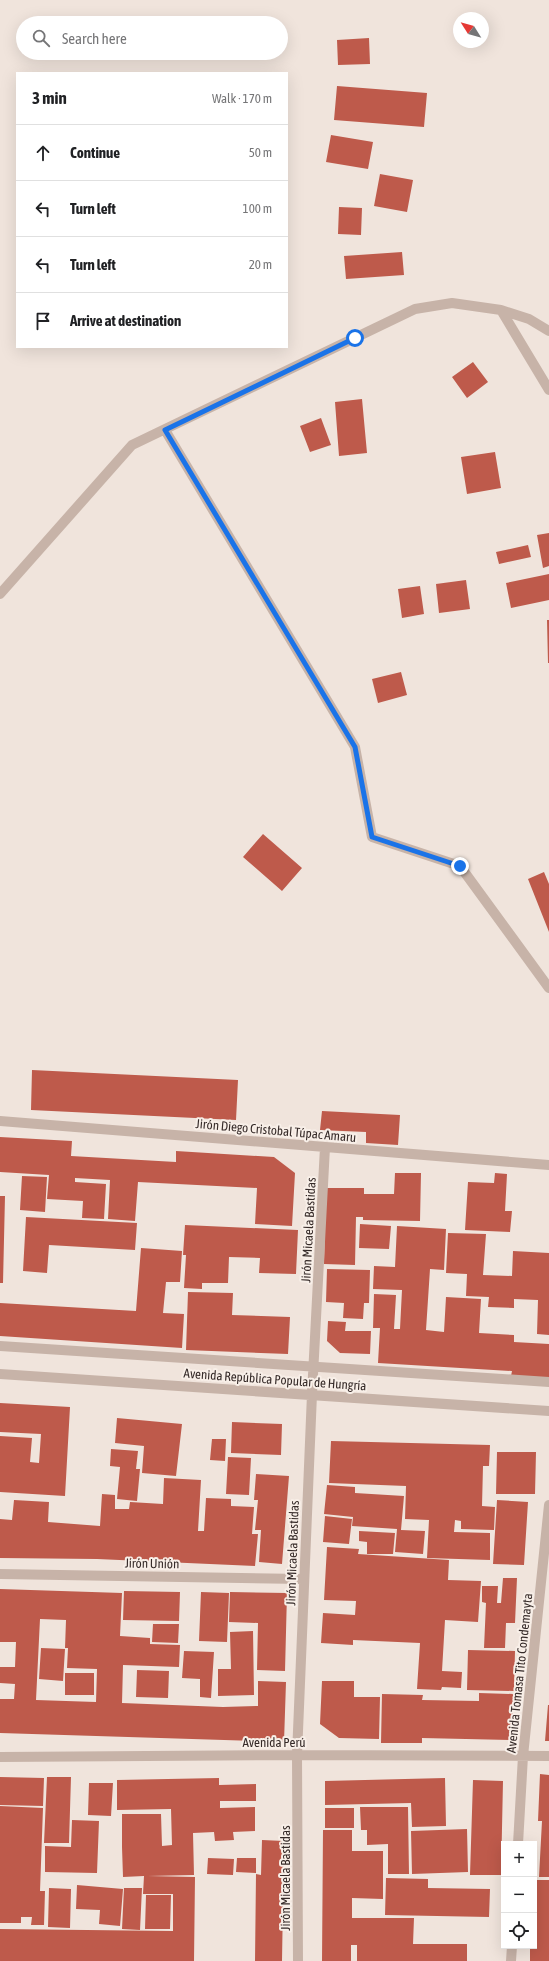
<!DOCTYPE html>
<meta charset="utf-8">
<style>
:root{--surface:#fff;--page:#f2f2f2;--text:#202124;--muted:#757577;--line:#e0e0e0}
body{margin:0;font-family:"Asap Condensed",sans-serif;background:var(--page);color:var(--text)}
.controls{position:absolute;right:12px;bottom:12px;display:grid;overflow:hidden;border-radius:0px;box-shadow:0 4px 16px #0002}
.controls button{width:36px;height:36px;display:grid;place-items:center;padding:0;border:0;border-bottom:1px solid var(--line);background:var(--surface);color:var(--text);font:20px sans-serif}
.compass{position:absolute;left:453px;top:12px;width:36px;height:36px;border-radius:50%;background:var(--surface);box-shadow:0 4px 16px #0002;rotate:307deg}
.stop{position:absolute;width:12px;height:12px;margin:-9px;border:3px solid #1a73e8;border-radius:50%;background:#fff}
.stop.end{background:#1a73e8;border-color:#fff;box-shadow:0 1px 4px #0008}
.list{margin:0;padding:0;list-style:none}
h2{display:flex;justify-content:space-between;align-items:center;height:52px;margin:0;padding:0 16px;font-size:17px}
h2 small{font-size:13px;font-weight:400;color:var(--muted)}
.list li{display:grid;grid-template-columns:26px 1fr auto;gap:12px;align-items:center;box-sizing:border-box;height:56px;padding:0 16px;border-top:1px solid var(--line)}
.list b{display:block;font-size:15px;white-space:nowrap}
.list em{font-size:13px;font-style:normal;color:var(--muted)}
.icon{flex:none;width:22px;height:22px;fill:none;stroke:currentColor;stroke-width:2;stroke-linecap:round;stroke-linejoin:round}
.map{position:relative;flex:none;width:549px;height:1961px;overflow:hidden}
.search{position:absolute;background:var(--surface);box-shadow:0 4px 16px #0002;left:16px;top:16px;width:272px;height:44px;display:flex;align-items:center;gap:10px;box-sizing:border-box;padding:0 14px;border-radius:22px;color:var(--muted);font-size:15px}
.panel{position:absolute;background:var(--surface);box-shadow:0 4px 16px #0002;left:16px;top:72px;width:272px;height:276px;border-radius:0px}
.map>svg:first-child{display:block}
.building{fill:#be5a4b;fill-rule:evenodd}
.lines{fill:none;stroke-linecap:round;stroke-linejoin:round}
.street{stroke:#c7b3a8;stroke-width:10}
.route{stroke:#1a73e8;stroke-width:5}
.labels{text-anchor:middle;stroke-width:4;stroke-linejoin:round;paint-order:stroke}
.street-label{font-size:13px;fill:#352a28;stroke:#f8efe8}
</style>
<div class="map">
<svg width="549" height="1961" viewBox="0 0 549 1961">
<rect width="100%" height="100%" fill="#f0e4dc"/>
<path class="building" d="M369 38 370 64 338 65 337 40Z
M337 86 427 93 424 127 334 120Z
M331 135 373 142 368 169 326 162Z
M380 174 413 180 407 212 374 206Z
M339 207 362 208 361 235 338 234Z
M402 252 404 275 346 279 344 256Z
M473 362 488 382 467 398 452 377Z
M362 399 367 453 339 456 335 402Z
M321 418 331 445 310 452 300 426Z
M495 452 501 488 467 494 461 457Z
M549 533V566L543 568 537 535Z
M528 545 531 557 499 564 496 552Z
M549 574V600L511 608 506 583Z
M466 580 470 609 439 613 436 584Z
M420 586 424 614 402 618 398 589Z
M547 620H549V663H548Z
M401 672 407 695 378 703 372 679Z
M263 834 302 868 282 891 243 857Z
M544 872 549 884V932L528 879Z
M32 1070 238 1080 236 1120 31 1110Z
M322 1111 400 1115 398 1145 366 1143V1132L320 1130Z
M0 1137 72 1141 71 1156 176 1162V1151L274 1157 295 1173 292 1226 255 1224 257 1188 138 1182 135 1221 108 1219 110 1180 75 1178V1182L106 1184 104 1219 82 1218 83 1201 47 1199 49 1175 0 1172Z
M395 1173H421L420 1221 363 1220V1217H356L355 1265 324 1264 326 1188H364V1194H394Z
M495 1173 507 1174 505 1211H512L510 1232 465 1230 468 1182 494 1183Z
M22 1176 47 1177 45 1212 20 1210Z
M0 1196H5L3 1283H0Z
M26 1217 137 1223 135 1250 49 1245 47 1273 23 1271Z
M360 1224 391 1226 389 1249 359 1248Z
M185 1225 298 1230 296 1274 259 1273 260 1258 229 1257 228 1283H202V1289L184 1288 186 1255H183Z
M397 1226 446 1229 444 1270 430 1269 426 1330 444 1332 446 1297 481 1299 479 1333 514 1335V1342L549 1344V1378L511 1376 512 1371 378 1363 380 1328H373L374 1294 396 1295 394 1329H400L402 1290 373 1289 374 1266 395 1267Z
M448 1233 486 1234 483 1275 512 1276 513 1251 549 1253V1335L537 1334 538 1300 514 1299V1308L488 1307 489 1297 466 1296 467 1274 446 1273Z
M141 1248 182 1251 180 1282H166L163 1313 184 1314 182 1348 0 1336V1303L136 1311Z
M327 1269 370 1270 369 1303H364L363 1319 343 1318 344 1303 326 1302Z
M188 1292 233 1293 232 1315 290 1317 288 1354 186 1350Z
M328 1321 346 1322 345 1331H371L370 1354 340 1353 327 1341Z
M0 1403 70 1407 65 1496 0 1492V1436L32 1438 30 1462 39 1463 41 1434 0 1432Z
M117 1418 182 1424 176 1476 142 1473 144 1446 115 1443Z
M232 1422 282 1424 281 1455 231 1453Z
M212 1439H226L225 1461 210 1460Z
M331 1441 490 1445 489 1466H483L482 1506 495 1507 494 1530 461 1529V1521L455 1520 454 1532 490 1533V1560L427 1558 429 1520 405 1519 406 1486 329 1483Z
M111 1449 138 1451 136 1469H140L137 1501 117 1499 120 1467 110 1466Z
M497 1452H536L535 1494H496Z
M228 1457 251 1458 249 1495 226 1494Z
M256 1474 289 1476 282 1564 259 1562 261 1530H255L258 1500H254Z
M164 1478 201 1480 198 1531H204L206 1498 231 1499V1506L254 1507 252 1534H258L255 1566 97 1559 0 1558V1519L12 1520 14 1500 49 1502 48 1522 100 1526 102 1494 115 1495V1509H129L130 1502 163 1504Z
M327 1485 355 1487V1493L404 1496 401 1530 425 1531 423 1554 395 1552 397 1529 352 1526 353 1517 324 1514Z
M497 1500 528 1502 524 1565 493 1564Z
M325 1516 352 1519 349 1544 323 1542Z
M359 1531 395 1533 393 1554H367V1542L359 1541Z
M327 1547 359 1549 358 1554 449 1560 448 1580 481 1581 478 1622 445 1620 442 1671 462 1672 461 1688 442 1687 441 1690 417 1689 420 1643 353 1640V1645L321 1643 323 1613 355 1615 356 1601 324 1600Z
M503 1578H517L515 1623H506L505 1648H484L486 1603 482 1602V1586H498L497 1603H501Z
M0 1589 122 1593 120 1636 150 1638V1644L180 1645 179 1667 123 1665 122 1703 223 1707 258 1706V1681L286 1682 284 1742 0 1733V1699H14L15 1684 0 1683V1667H15L16 1642H0ZM40 1619 66 1620 65 1648H68L67 1668 97 1669 96 1702 36 1700Z
M124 1591 180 1592 179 1621 123 1620Z
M201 1592 229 1593 227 1642 199 1641Z
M230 1592 287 1593 285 1671 257 1670 258 1623 229 1622Z
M153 1624H179L178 1643 152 1642Z
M253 1631 254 1695 218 1696V1669H231L230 1632Z
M41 1648 65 1649 63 1681 39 1679Z
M468 1650 515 1651 514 1691 467 1690Z
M184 1651 214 1652 211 1698 200 1697V1679L182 1678Z
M137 1670 169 1671 168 1698 136 1697Z
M65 1673H94V1695H65Z
M322 1681H354V1697H380L379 1739 339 1738 320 1724Z
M479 1693 513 1694V1740L422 1738V1743H381L382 1694 423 1695 422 1700 479 1701Z
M548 1705H549V1741H545Z
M540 1774 549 1775V1877H539L542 1821H538Z
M0 1777 44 1778 43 1806 0 1805Z
M47 1777H71L69 1843H44Z
M219 1778V1785L256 1784V1801H220V1808L255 1807V1831L233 1832 234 1840 215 1841 214 1832 193 1833 194 1875 148 1876 195 1877 194 1961H0V1929L173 1931V1894H143L144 1876 123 1877 122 1847V1814H161L162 1846 172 1845 171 1809 117 1810V1780Z
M445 1778 446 1826 412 1827 411 1803 325 1805V1781Z
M473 1780 503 1781 501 1875H470Z
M89 1783H113L111 1816 88 1815Z
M0 1806 43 1808 40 1891H45L44 1925H31L32 1917H21V1923H0Z
M360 1807H408L409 1874H388V1844L367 1845V1830H361Z
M325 1808H354V1828H325Z
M72 1820 99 1821 97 1873 45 1872V1846L71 1847Z
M467 1829 468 1872 412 1874 411 1831Z
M323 1830H352V1851H383V1899L352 1898V1918H414L413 1944H467V1961H357V1945H351V1961H322Z
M262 1840 284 1841 282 1961H255L256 1874 261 1875Z
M208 1858 234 1859 233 1875 207 1874Z
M237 1858H256V1873L236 1872Z
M386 1878 428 1879V1888L490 1889 489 1917 385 1915Z
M534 1880H549V1961H530V1946H534Z
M77 1885 123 1889 120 1926 99 1924 100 1910 76 1909Z
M49 1888 71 1889 70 1928 48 1927Z
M124 1888H142L140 1930 122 1929Z
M146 1895H171L170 1929H145Z"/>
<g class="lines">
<path class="street" d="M501 310 549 390
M165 430 355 747 372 837 460 866 549 988
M0 594 132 445 415 309 452 303 501 310 529 319 549 331
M0 1121 549 1165
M0 1346 549 1382
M0 1374 549 1411
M0 1574 303 1579
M0 1757 297 1755 549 1756
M518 1844 523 1756 549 1505
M298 1961 297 1755 312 1394 325 1147
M511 1961 512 1946"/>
</g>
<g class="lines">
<path class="route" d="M355 338 165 430 355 747 372 837 460 866"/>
</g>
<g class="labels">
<g class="street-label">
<text transform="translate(276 1130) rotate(5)" y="5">Jirón Diego Cristobal Túpac Amaru</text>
<text transform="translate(308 1230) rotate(-87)" y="5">Jirón Micaela Bastidas</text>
<text transform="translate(275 1379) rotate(4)" y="5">Avenida República Popular de Hungría</text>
<text transform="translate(292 1553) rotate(-88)" y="5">Jirón Micaela Bastidas</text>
<text transform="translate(152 1563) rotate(1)" y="5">Jirón Unión</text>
<text transform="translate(519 1673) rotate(-84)" y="5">Avenida Tomasa Tito Condemayta</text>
<text x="274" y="1747">Avenida Perú</text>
<text transform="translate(285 1878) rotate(-90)" y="5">Jirón Micaela Bastidas</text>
</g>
</g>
</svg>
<div class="controls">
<button>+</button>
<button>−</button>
<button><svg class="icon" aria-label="locate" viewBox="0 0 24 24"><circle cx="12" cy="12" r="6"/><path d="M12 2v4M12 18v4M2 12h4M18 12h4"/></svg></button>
</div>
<svg class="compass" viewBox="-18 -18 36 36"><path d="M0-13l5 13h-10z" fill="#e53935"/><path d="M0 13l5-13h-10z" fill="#757577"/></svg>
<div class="stop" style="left:355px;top:338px"></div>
<div class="stop end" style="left:460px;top:866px"></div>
<div class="search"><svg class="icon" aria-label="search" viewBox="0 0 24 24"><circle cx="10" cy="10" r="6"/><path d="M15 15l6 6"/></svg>Search here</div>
<section class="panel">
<h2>3 min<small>Walk · 170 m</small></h2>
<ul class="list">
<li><svg class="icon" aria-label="ahead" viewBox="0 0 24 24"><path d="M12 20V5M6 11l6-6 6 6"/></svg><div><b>Continue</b></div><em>50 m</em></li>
<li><svg class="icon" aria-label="left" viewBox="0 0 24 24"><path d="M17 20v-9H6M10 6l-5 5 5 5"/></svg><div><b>Turn left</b></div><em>100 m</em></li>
<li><svg class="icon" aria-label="left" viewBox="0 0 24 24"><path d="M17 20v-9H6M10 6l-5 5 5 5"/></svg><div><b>Turn left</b></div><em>20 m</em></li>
<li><svg class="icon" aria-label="arrive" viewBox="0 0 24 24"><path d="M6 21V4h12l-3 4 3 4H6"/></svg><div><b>Arrive at destination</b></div></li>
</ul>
</section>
</div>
